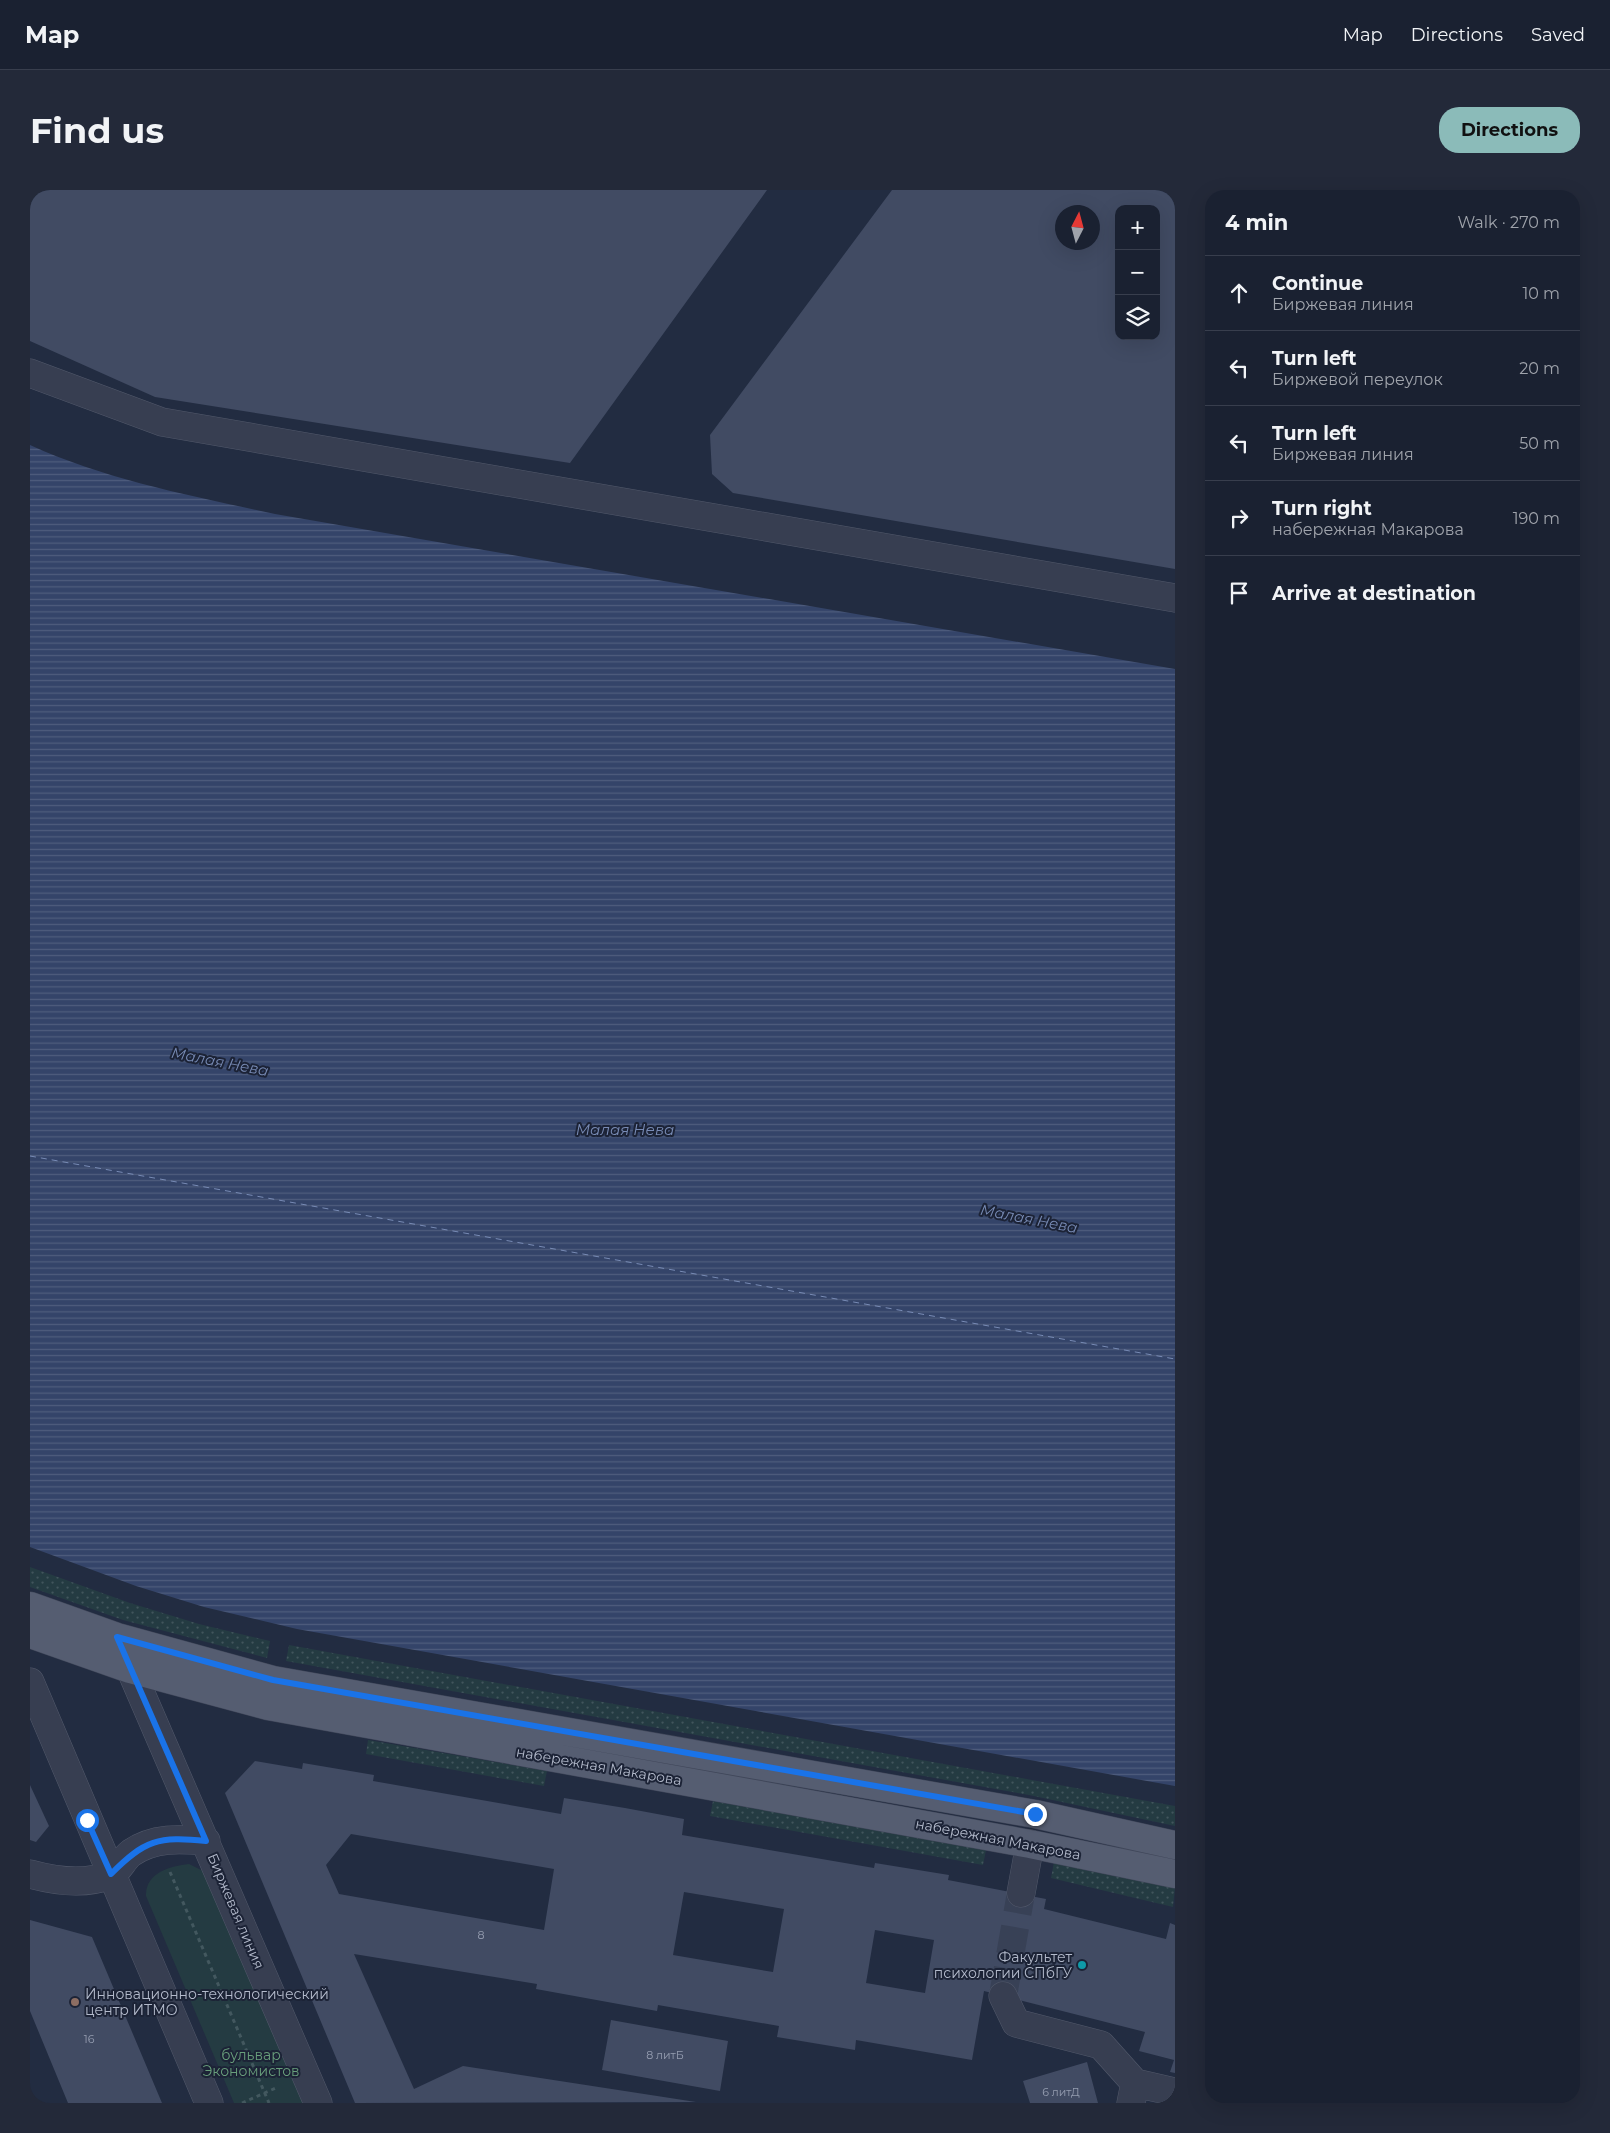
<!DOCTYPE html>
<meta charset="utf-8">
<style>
:root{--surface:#1a2131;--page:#232939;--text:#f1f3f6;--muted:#9fa3ab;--line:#383e4d;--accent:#8bbbb9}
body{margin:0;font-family:Montserrat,sans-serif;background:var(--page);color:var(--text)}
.controls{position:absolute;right:15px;top:15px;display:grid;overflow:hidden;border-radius:10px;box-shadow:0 5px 20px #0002}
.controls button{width:45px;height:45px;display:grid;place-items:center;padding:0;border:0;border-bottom:1px solid var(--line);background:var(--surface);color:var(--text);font:25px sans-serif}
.compass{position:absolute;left:1025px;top:15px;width:45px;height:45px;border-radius:50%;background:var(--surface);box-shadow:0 5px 20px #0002;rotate:6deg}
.stop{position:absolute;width:15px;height:15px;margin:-11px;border:4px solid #1a73e8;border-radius:50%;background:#fff}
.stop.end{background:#1a73e8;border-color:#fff;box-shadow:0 1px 5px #0008}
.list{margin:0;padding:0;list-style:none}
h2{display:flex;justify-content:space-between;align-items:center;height:65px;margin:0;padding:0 20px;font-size:21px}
h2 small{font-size:16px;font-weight:400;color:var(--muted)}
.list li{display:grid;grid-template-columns:32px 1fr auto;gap:15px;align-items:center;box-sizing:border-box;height:75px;padding:0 20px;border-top:1px solid var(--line)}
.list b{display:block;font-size:19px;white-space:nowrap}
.list p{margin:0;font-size:16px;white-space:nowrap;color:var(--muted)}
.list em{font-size:16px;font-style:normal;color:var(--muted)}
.icon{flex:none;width:28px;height:28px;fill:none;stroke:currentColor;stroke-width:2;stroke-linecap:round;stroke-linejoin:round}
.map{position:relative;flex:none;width:1145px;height:1913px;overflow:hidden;border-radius:20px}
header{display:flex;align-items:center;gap:30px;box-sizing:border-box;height:70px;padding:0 25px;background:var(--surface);border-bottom:1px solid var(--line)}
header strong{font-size:24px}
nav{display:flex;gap:28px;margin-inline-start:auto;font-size:18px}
.intro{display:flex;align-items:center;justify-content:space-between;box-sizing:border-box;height:120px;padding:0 30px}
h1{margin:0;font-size:35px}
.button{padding:12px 22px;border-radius:20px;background:var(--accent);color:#111;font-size:18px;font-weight:700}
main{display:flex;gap:30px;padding:0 30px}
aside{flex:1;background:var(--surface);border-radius:20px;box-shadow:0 5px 20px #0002}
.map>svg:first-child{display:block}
.grass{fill:url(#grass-dots)}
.park{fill:#243b42}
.water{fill:url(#water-rules)}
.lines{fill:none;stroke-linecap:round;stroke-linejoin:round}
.ferry{stroke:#788bb5;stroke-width:1;stroke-dasharray:6 5;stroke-linecap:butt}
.building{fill:#414b63;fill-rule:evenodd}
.minor-tunnel{stroke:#384156;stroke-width:28;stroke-dasharray:28 14;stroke-linecap:butt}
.minor-casing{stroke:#52596b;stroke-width:29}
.major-casing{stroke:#40475a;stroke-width:29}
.path{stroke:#43585f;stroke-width:3;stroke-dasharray:4 4;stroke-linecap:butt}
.minor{stroke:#373e51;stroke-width:28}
.major{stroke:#555d71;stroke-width:28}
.route{stroke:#1a73e8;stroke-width:6}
.culture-dot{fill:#0f9aa8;stroke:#1c2336;stroke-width:2}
.education-dot{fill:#8d6e63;stroke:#1c2336;stroke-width:2}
.labels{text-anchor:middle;stroke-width:4;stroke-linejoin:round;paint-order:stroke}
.number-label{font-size:11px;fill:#969eb1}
.street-label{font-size:14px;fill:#b3bacb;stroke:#1c2336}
.poi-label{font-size:14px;fill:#b3bacb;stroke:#1c2336;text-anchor:end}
.park-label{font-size:14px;fill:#689e7b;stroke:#1c2336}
.water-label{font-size:15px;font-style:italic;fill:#788bb5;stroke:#1c2336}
</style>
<header>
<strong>Map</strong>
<nav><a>Map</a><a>Directions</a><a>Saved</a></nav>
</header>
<div class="intro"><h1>Find us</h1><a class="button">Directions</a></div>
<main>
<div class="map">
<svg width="1145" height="1913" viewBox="0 0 1145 1913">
<defs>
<pattern id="grass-dots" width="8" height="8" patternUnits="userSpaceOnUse" patternTransform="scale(1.25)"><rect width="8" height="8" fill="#243b42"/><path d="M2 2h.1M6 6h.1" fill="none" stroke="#41555c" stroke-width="1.8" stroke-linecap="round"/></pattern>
<pattern id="water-rules" width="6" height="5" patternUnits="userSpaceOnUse" patternTransform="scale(1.25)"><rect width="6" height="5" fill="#344469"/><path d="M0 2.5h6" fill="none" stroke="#4f5d7d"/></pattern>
</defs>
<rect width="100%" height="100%" fill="#222c41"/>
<path class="grass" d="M0 1377 100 1413 169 1434 240 1451 237 1468 93 1430 0 1397Z
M259 1455 1145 1616V1636L999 1605 256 1471Z
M338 1550 517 1581 514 1596 336 1564Z
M683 1611 956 1660 953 1675 680 1626Z
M1024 1672 1145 1698 1143 1717 1021 1688Z"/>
<path class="park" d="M159 1674 173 1681 273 1913H204L116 1706C115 1683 140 1676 159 1674Z"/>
<path class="water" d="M0 255C77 290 162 306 245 324L1145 479V1596L267 1439 174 1417 106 1396 0 1357Z"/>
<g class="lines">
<path class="ferry" d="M0 966 1145 1169"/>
</g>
<path class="building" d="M0 0H737L540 273 125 207 0 151Z
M862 0H1145V379L703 303 682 284 680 245ZM1089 19H1126V146H1089ZM1032 22H1062V52H1032Z
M225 1571 272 1579 273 1573 344 1585 343 1591 531 1624 534 1608 595 1618 654 1629 652 1645 844 1678 845 1673 919 1685 918 1690 1016 1709 1014 1719 1136 1749 1140 1733 1145 1735V1883L1140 1882 1144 1870 1109 1861 1115 1842 954 1801 942 1870 826 1850 825 1860 747 1847 749 1836 628 1815 627 1821 506 1799 507 1794 324 1764 384 1899 433 1876 666 1912 325 1913 195 1603ZM321 1644 524 1679 514 1740 309 1704 296 1675ZM654 1702 754 1719 743 1782 643 1765ZM845 1740 904 1750 895 1803 836 1793Z
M0 1595 19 1636 6 1652 0 1650Z
M0 1730 62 1747 132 1913H38L0 1821Z
M581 1830 698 1851 690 1901 572 1880Z
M1057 1872 1068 1913H1000L993 1891Z"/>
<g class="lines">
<path class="minor-tunnel" d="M973 1806 991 1703"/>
<defs>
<path id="minor" d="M0 183 132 232 1145 408
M93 1462 288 1913
M0 1492 179 1913
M0 1684C25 1691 55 1695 80 1685 89 1681 93 1669 101 1663 124 1647 150 1649 176 1651
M991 1703 1000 1654
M973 1806 986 1833 1071 1855 1105 1893
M1101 1913 1105 1893 1145 1902"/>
<path id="major" d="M0 1416 87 1447 243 1490 1005 1624 1145 1655
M0 1444 100 1479 238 1516 1000 1654 1145 1684"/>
</defs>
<use href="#minor" class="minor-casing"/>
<use href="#major" class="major-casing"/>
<path class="path" d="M140 1682 239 1913
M212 1913 248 1897"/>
<use href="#minor" class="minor"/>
<use href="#major" class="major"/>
</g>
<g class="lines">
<path class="route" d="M57 1630 81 1684C114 1650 129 1646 176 1651L87 1447 243 1490 1005 1624"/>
</g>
<circle class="culture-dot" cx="1052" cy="1775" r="5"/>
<circle class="education-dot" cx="45" cy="1812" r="5"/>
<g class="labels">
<g class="number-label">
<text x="451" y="1749">8</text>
<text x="59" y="1853">16</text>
<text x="635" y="1869">8 литБ</text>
<text x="1031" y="1906">6 литД</text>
</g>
<g class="street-label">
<text transform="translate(569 1576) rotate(10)" y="5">набережная Макарова</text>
<text transform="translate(968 1649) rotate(11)" y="5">набережная Макарова</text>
<text transform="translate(206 1721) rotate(67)" y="5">Биржевая линия</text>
</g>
<g class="poi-label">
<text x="1042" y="1772">Факультет<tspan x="1042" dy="16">психологии СПбГУ</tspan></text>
<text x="55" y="1809" text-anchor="start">Инновационно-технологический<tspan x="55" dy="16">центр ИТМО</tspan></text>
</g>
<g class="park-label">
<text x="221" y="1870">бульвар<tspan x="221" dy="16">Экономистов</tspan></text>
</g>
<g class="water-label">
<text transform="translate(190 872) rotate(11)" y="5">Малая Нева</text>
<text x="595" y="945">Малая Нева</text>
<text transform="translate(999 1029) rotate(11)" y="5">Малая Нева</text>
</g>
</g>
</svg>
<div class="controls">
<button>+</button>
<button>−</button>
<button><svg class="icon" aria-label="layers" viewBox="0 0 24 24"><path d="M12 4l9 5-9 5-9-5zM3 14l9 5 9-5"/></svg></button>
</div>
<svg class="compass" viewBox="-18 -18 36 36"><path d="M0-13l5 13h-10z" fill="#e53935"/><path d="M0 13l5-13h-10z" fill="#9fa3ab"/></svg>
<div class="stop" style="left:57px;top:1630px"></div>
<div class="stop end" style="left:1005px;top:1624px"></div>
</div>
<aside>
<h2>4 min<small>Walk · 270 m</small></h2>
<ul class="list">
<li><svg class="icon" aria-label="ahead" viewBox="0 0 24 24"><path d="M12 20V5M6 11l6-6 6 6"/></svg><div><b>Continue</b><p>Биржевая линия</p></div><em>10 m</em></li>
<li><svg class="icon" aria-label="left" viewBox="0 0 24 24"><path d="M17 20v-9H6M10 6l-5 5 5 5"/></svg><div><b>Turn left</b><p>Биржевой переулок</p></div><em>20 m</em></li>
<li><svg class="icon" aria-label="left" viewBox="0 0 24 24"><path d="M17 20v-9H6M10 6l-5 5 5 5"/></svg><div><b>Turn left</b><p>Биржевая линия</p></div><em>50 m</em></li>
<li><svg class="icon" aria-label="right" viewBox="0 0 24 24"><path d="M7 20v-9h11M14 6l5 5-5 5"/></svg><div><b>Turn right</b><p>набережная Макарова</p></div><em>190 m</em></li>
<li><svg class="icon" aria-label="arrive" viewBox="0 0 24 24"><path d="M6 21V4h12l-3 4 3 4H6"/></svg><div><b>Arrive at destination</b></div></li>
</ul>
</aside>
</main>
